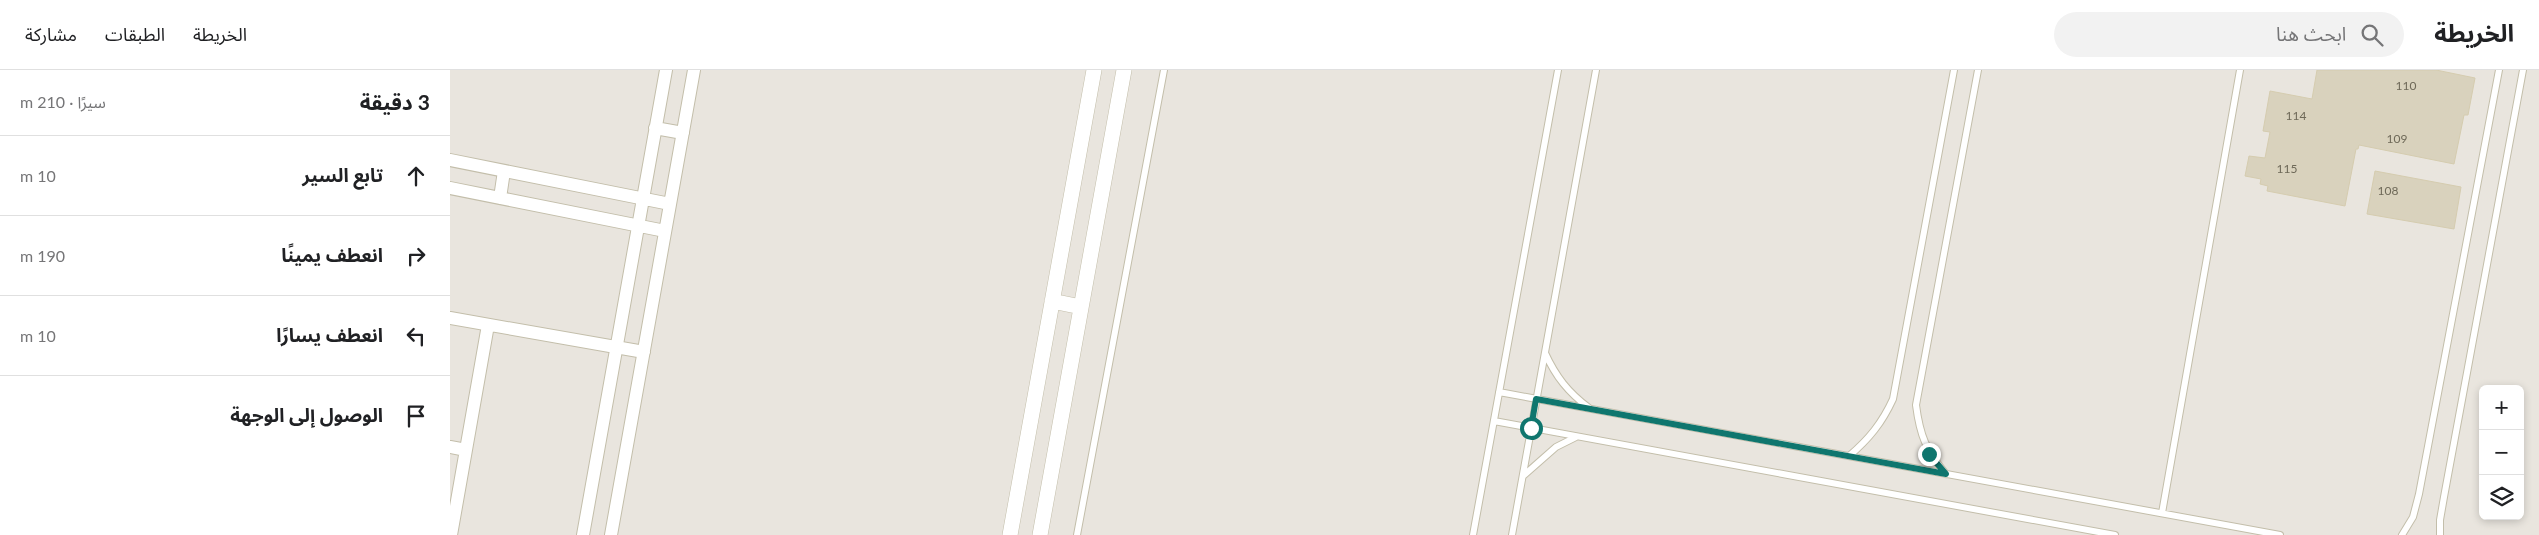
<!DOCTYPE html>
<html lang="ar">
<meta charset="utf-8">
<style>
:root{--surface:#fff;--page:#f2f2f2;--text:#202124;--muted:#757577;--line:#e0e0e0}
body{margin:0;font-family:Lato,"Noto Sans Arabic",sans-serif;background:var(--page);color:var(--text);direction:rtl}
.controls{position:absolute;right:15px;bottom:15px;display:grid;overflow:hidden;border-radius:8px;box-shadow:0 2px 8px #0003}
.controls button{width:45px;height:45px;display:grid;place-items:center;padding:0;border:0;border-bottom:1px solid var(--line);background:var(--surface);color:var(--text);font:25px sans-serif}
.stop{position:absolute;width:15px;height:15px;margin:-11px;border:4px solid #0f766e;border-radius:50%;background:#fff}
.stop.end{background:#0f766e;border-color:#fff;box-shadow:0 1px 5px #0008}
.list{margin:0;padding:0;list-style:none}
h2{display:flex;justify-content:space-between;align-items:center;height:65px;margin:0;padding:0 20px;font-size:21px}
h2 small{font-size:16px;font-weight:400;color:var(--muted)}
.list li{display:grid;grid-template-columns:32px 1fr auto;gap:15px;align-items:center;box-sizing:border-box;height:80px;padding:0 20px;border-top:1px solid var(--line)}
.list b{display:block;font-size:19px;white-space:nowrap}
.list em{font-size:16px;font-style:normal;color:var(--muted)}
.icon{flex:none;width:28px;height:28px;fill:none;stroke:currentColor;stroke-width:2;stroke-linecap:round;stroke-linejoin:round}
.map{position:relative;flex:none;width:2089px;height:465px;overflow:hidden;direction:ltr}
header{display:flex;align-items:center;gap:30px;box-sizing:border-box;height:70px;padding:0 25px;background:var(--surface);border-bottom:1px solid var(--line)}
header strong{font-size:24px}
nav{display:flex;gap:28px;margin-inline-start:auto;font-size:18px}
.search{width:350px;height:45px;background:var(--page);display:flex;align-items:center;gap:12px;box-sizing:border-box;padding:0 18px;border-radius:28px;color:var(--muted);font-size:19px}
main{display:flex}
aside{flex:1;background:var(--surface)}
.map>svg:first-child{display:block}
.industrial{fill:#e9e5de;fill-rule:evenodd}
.building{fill:#d9d2bd;stroke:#d5ccaf}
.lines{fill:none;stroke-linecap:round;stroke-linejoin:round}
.service-casing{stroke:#c3beaa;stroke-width:8}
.minor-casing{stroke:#c3beaa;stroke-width:14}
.tertiary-casing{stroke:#c3beaa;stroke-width:16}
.service{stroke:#fff;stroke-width:6}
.minor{stroke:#fff;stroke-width:12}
.tertiary{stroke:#fff;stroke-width:15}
.route{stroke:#0f766e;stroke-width:6}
.labels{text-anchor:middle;stroke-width:4;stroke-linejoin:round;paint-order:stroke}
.number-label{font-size:12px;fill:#6e6958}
</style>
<header>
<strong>الخريطة</strong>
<div class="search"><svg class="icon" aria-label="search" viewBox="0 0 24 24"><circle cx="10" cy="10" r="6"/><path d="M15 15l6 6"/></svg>ابحث هنا</div>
<nav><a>الخريطة</a><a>الطبقات</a><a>مشاركة</a></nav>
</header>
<main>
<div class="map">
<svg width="2089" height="465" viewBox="0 0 2089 465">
<rect width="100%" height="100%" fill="#f6f4e9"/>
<path class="industrial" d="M0 0H2089V465H0ZM2033 319H2070V446H2033Z"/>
<path class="building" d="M1867 0H1986L2025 8 2018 45H2014L2004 94 1909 75 1908 79H1906L1895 136 1817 121 1818 116 1810 114 1811 109 1795 106 1799 86 1815 88 1820 62 1813 61 1820 21 1862 29Z
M1925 101 2011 117 2004 159 1917 144Z"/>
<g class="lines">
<defs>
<path id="service" d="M1095 283C1106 307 1118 322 1139 338
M1049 322 1830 465
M1044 351 1665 465
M1399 386C1419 369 1432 353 1443 329L1504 0
M1496 404C1476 380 1470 366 1466 335L1528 0
M1073 406 1106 377 1126 367
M1712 443 1790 0
M627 465 714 0
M1023 465 1108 0
M1062 465 1146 0
M1952 465 1963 447 1969 424 2049 0
M1990 465V450L1994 427 2073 0"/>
<path id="minor" d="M205 58 233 63
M0 90 220 134
M0 118 215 161
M50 128 54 101
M0 248 194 282
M0 377 16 380
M1 465 38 255
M133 465 216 0
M161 465 244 0"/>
<path id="tertiary" d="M602 231 631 237
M560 465 644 0
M590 465 674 0"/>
</defs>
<use href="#service" class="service-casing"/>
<use href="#minor" class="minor-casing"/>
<use href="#tertiary" class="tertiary-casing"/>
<use href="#service" class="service"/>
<use href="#minor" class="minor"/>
<use href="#tertiary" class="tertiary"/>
</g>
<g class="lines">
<path class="route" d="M1081 358 1086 329 1496 404 1479 384"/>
</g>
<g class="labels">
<g class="number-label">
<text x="1956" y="20">110</text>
<text x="1846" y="50">114</text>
<text x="1947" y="73">109</text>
<text x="1837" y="103">115</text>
<text x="1938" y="125">108</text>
</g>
</g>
</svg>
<div class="controls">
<button>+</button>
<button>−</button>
<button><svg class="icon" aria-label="layers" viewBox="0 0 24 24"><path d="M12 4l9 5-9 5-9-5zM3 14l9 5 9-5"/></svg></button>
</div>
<div class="stop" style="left:1081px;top:358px"></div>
<div class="stop end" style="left:1479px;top:384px"></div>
</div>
<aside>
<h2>3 دقيقة<small>سيرًا · 210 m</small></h2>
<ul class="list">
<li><svg class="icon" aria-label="ahead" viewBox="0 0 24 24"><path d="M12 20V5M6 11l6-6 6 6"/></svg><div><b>تابع السير</b></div><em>10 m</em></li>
<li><svg class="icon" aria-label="right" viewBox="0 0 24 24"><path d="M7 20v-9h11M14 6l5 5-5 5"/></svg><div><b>انعطف يمينًا</b></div><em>190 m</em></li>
<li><svg class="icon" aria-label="left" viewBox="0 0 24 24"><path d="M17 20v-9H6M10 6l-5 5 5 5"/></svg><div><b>انعطف يسارًا</b></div><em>10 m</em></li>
<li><svg class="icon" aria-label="arrive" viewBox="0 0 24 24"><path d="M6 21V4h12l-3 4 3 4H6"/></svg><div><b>الوصول إلى الوجهة</b></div></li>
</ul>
</aside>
</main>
